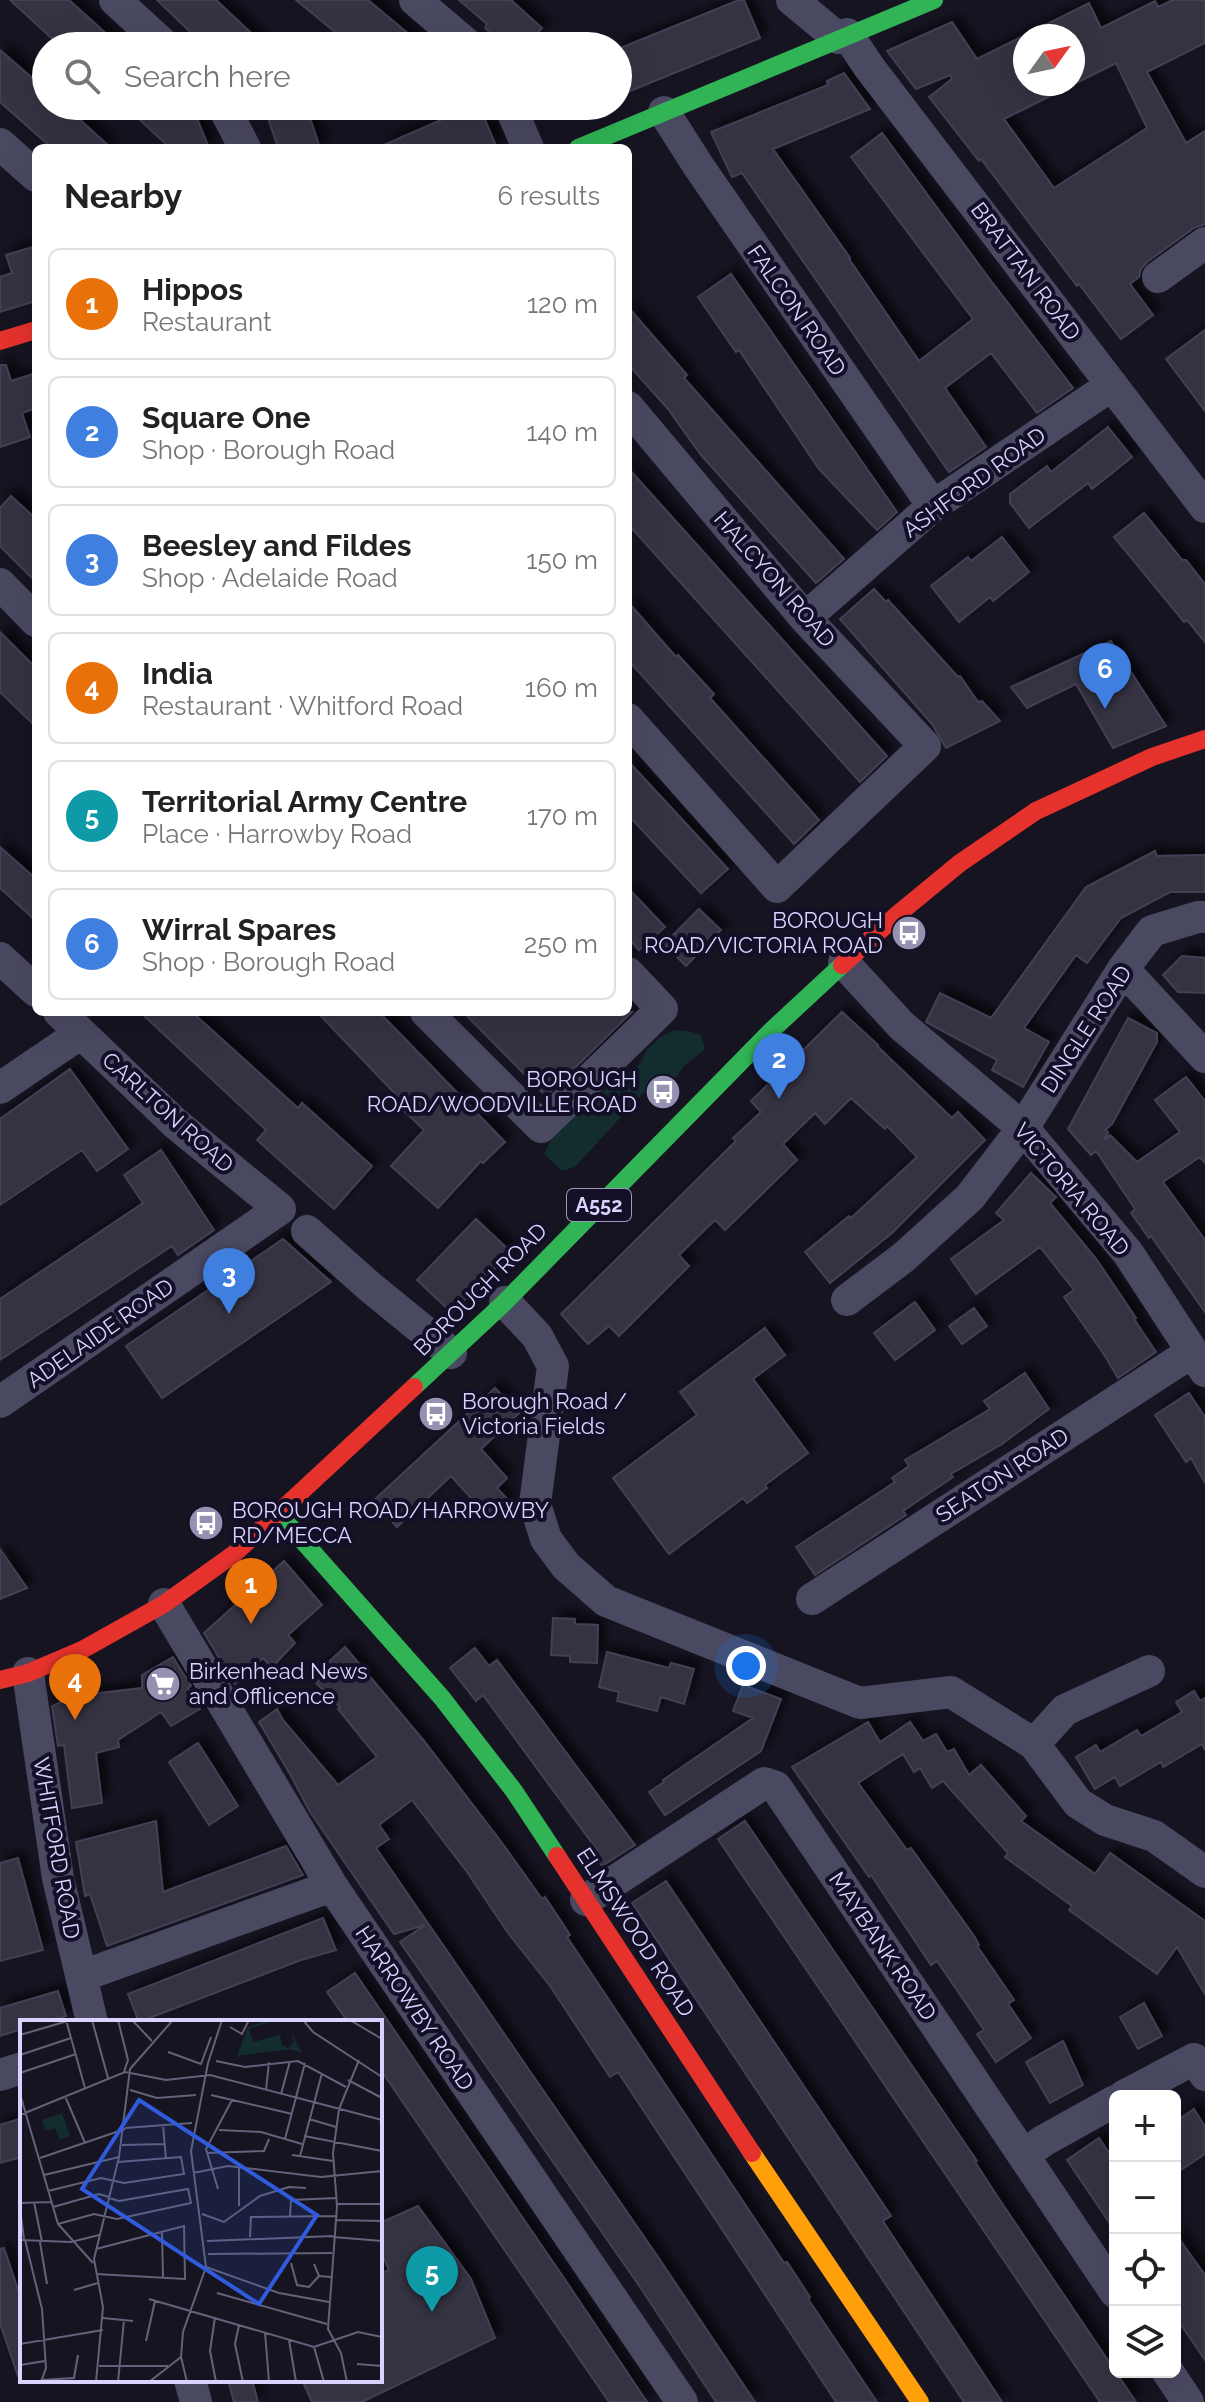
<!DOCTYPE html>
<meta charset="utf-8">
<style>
:root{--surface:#fff;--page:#f6f6f6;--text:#222;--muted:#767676;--line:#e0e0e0;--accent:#d93025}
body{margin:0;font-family:Raleway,sans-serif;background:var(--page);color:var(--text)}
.controls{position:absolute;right:24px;bottom:24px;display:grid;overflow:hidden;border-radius:12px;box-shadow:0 8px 32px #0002}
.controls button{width:72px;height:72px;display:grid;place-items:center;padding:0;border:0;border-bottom:2px solid var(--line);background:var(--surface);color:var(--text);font:40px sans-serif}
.compass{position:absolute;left:1013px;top:24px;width:72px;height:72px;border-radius:50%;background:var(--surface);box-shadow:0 8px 32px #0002;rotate:57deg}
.you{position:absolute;left:746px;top:1666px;width:28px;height:28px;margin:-20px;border:6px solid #fff;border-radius:50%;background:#1a73e8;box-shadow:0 0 0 12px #1a73e833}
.badge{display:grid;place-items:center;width:52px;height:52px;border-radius:50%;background:var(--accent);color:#fff;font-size:26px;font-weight:700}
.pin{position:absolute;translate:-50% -66px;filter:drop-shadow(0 2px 4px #0008)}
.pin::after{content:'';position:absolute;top:42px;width:28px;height:24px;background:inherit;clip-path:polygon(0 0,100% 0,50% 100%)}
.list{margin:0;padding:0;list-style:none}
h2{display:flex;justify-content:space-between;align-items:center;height:104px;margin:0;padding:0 32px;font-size:34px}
h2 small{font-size:26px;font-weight:400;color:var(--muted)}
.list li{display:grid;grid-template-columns:52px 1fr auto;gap:24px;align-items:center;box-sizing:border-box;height:112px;margin:0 16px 16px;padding:0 16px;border:2px solid var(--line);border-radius:12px}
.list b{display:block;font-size:30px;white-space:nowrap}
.list p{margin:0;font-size:26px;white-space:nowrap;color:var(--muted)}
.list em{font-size:26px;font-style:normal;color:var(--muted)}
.icon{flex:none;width:44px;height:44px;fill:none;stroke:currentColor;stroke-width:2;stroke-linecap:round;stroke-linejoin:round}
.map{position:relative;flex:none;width:1205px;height:2402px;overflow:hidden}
.search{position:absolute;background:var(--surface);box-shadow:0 8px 32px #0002;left:32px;top:32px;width:600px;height:88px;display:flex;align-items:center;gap:20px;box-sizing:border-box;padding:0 28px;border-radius:44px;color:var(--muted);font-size:30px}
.panel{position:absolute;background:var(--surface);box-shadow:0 8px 32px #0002;left:32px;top:144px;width:600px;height:872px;border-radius:12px}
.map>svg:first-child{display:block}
.green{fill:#132c2d}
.building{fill:#343243;stroke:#433f54;stroke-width:2;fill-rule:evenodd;filter:url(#shadow)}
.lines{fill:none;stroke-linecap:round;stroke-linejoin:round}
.street{stroke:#4a4962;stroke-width:32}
.fast{stroke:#30b455;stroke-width:18}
.slow{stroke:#ff9f0a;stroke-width:18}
.jam{stroke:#e5322d;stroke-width:18}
.labels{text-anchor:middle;stroke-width:8;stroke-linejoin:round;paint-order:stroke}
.shield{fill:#130f26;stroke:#9e99be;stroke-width:2}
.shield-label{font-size:20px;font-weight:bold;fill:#d9d4ff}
.street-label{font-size:22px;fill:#d9d4ff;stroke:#130f26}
.poi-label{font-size:22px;fill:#d9d4ff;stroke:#130f26;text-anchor:start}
.inset-road{fill:none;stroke:#64617a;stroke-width:2}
.view{fill:#305bdc;fill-opacity:0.15;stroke:#305bdc;stroke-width:4}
.inset-edge{fill:none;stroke:#d9d4ff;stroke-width:4}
</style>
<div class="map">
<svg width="1205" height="2402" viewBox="0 0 1205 2402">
<defs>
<filter id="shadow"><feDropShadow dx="7" dy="-7" stdDeviation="4" flood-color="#0009"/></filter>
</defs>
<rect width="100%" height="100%" fill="#161421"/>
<path class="green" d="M675 1030 688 1031 701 1035 705 1049 683 1067 674 1080 643 1093 575 1167 562 1171 544 1154 554 1134 569 1115 639 1065 647 1050 660 1037Z"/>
<path class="building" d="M10 0H69L120 46H60Z
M157 0H216L265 46H205Z
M296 0H368L423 46H352Z
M459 0H511L542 28 526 46H505L485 28 487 24Z
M739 0H744L760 38 618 96V49Z
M1173 0H1205V43L1147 72 1186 143 1205 131V224L1194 228 1147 262 1141 269 1139 277 1130 284 1153 315 1121 339 1079 284 1077 286 981 159 979 161 929 97 952 79 950 75 916 89 887 51 952 22 977 59 1089 3 1101 28 1155 1 1158 7ZM1025 36H1073V84H1025ZM1116 63 1147 128 1054 188 1004 119Z
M0 50 46 90V106H65L111 148H52L0 102Z
M844 73 870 109 773 149 850 258 849 259 919 361 973 319 851 157 882 133 988 277 1073 388 1037 413 991 353 945 388 986 447 949 472 742 173 732 177 711 132 828 85 827 81Z
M125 106H192L209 148H170Z
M264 106H306L320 148H278Z
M473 106H479L497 148H377Z
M36 246V301L0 312V277L12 273 6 255Z
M731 274 897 512 877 530 819 469 739 350 736 352 698 297Z
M628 307 687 375 684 378 844 559 816 583 701 455 668 409 628 364Z
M1205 330V411L1166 359Z
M0 365H6L11 381 36 373V408L22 413 30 437 0 447Z
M1108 427 1132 457 1092 489 1088 483 1029 528 1010 503V494L1047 466 1051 472Z
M628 468 887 756 860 782 628 524Z
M11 496 36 519V582L0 546V508Z
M1144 513 1182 560H1186L1205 584V642L1187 620 1184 622 1114 537Z
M1002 537 1029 572 993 601 990 597 959 622 931 586 968 557 971 561Z
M874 589 886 602 888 600 958 677 960 676 978 702 982 701 1000 721 946 748 932 724 840 619Z
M628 602 676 657 678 655 714 694 710 698 819 820 794 844 628 660Z
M0 632 36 668V727L0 692Z
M1111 641 1124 667 1127 666 1166 726 1113 748 1076 684 1027 708 1011 687Z
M628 761 728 869 701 893 628 815Z
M0 847 36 879V921L0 888Z
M1155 851 1157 856 1205 855V892H1170L1121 918 1087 963 1076 955 1024 1028 1049 1042 1023 1087 992 1070 997 1060 926 1022 940 993 991 1018 1086 887Z
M628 888 665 927 639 950 628 938Z
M699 909 721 930 686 966 664 944Z
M1182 956 1205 958V993L1178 992 1163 975Z
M140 1012H192L298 1108 302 1103 372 1166 334 1209 257 1140 266 1130Z
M317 1012H379L505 1142 483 1163 481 1161 438 1208 391 1166 424 1130 398 1105 402 1101Z
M463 1012H632L546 1096Z
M842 1012 878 1045 877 1046 952 1118 958 1112 985 1140 892 1233 830 1283 805 1252 849 1216 851 1218 917 1157 887 1126 885 1129 851 1098 825 1124 815 1113 783 1144 797 1160 725 1230 715 1220 679 1255 689 1266 619 1336 609 1326 588 1344 561 1314 736 1141 733 1138 761 1112 751 1101Z
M1128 1018 1157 1033V1042L1112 1124 1105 1130 1108 1132 1104 1140 1110 1135 1137 1162 1180 1132 1155 1100 1186 1077 1205 1101V1163L1200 1157 1163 1182 1205 1240V1312L1151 1236 1149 1238 1131 1213 1135 1209 1096 1151 1091 1155 1068 1129Z
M70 1069 128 1149 97 1171 82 1150 0 1205V1119Z
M161 1150 214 1230 178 1255 172 1246 0 1360V1299L143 1203 124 1175Z
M1031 1173 1056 1197 1050 1203 1097 1260 1136 1318 1134 1319 1156 1352 1118 1378 1105 1356 1064 1297 1074 1290 1040 1247 976 1294 951 1259 1004 1220 996 1213Z
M476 1219 511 1252 452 1313 417 1280Z
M283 1239 331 1282 162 1398 126 1346Z
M915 1302 935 1330 895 1360 874 1333Z
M974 1308 987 1326 962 1344 949 1326Z
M765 1328 785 1355 753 1379 808 1453 765 1485 767 1488 747 1503 743 1498 669 1554 613 1478 697 1415 680 1392Z
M1025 1373 1049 1409 1002 1444 951 1474 953 1477 903 1511 906 1515 815 1575 796 1547 895 1482 892 1478 909 1466 905 1460 990 1409 984 1401Z
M495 1388 519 1413 481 1449 507 1478 497 1488 509 1501 490 1519 451 1476 397 1527 373 1501Z
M1189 1393 1205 1417V1483L1191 1458 1186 1462 1155 1415Z
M0 1549 27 1588 0 1599Z
M284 1561 322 1605 288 1635 295 1643 272 1667 263 1658 235 1684 204 1633Z
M553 1618 575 1619V1624L598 1625 597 1663 570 1662V1656L551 1655Z
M345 1647 424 1741 502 1843 542 1899 545 1897 570 1935 567 1937 593 1976 784 2263 787 2262 810 2297 808 2299 877 2402H836L618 2072 610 2077 550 1986 508 1933 467 1872 412 1800 379 1825 389 1839 376 1848 660 2260 755 2402H716L640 2287 400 1942 425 1925 394 1934 310 1812 290 1774 259 1722 277 1709 283 1720 338 1785 377 1757 338 1709 340 1707 316 1683 324 1675 320 1670Z
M475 1648 489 1666 497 1660 635 1845 602 1866 592 1853 597 1850 483 1695 476 1701 450 1668Z
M607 1652 669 1668 671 1663 694 1669 684 1704 661 1697 657 1711 617 1701 619 1692 599 1687Z
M173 1657 191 1686 188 1688 200 1709 171 1726 161 1712 118 1740 119 1747 96 1753 102 1803 72 1808 64 1745 58 1746 52 1706 74 1696 142 1688V1675Z
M743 1685 781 1699 761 1751 665 1815 649 1792 664 1782 663 1780 753 1718 733 1711Z
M1194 1691 1200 1701 1205 1698V1750L1202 1744 1163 1767 1161 1762 1120 1786 1115 1777 1095 1789 1076 1757 1096 1745 1100 1752 1137 1730 1141 1736 1182 1712 1176 1702Z
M868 1722 880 1742 910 1722 923 1741 936 1734 947 1752 954 1749 969 1775 981 1765 1026 1816 1021 1821 1095 1874 1110 1853 1205 1921V1994L1177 1947 1157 1974 1069 1910 1072 1906 1005 1857 1008 1853 943 1781 932 1788 920 1768 914 1772 903 1754 858 1783 907 1850 911 1848 974 1936 979 1945 977 1946 1014 2000 1008 2004 1031 2038 996 2062 977 2034 984 2030 937 1961 931 1965 871 1875 869 1877 792 1767Z
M198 1743 238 1806 209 1825 169 1762Z
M156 1821 163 1892 286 1846 303 1875 107 1946 90 1894 85 1896 76 1842Z
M745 1821 977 2161 975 2162 999 2199 1136 2402H1100L736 1866 718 1839Z
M18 1858 43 1950 0 1961V1863Z
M666 1881 891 2216 883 2221 886 2226 1002 2402H964L632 1903Z
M323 1918 336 1950 301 1960 139 2022 128 1994Z
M355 1973 568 2284 647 2402H609L380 2069V2022H348L327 1992Z
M58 1991 66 2016 45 2022H22V2029L0 2036V2008Z
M1144 2003 1162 2036 1138 2049 1120 2017Z
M1063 2041 1083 2085 1050 2103 1026 2062Z
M1194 2109 1205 2127V2154L1175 2174V2122Z
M22 2118V2157L0 2163V2125Z
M1099 2138 1115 2162V2231L1067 2160Z
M418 2206 471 2279 495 2338 362 2402H312L302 2380H380V2274L389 2270 380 2249V2223Z
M1175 2233 1205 2275V2360L1175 2316Z
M4 2248 22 2302V2376H18L0 2323V2249Z
M228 2380H252L258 2402H234Z"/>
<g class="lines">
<path class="street" d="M115 0 165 46
M415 0 469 46
M792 0 838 38
M847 34 869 67 1205 507
M223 106 245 148
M510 106 528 148
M664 112 699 167 933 506
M0 144 36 176
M1158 277 1205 243
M628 407 805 618 925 746 777 887 628 719
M0 584 36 621
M805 618 933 506 1112 385
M0 958 36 991
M844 963 902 1026 1023 1128 1128 1253 1205 1371
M1123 969 1205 1057
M426 1012 541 1127 662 1009 628 973
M0 1088 81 1033
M307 1231 370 1287 451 1353
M847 1300 904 1257 970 1197 1023 1128 1123 969 1152 931 1198 917H1205
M505 1302 537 1336 553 1366 535 1504 546 1539 566 1566 606 1601 860 1703 951 1692 1034 1744 1078 1803 1105 1820 1154 1836 1205 1872
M0 1402 280 1209 175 1123 59 1012
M812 1599 1192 1352
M164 1604 332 1886 682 2402
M28 1673 58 1878 92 2022
M1034 1744 1065 1710 1149 1671
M586 1900 764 1783 776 1787 1115 2292
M82 1976 332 1886
M0 2075 22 2068
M1124 2096 1194 2059 1205 2075
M1024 2155 1043 2141 1115 2101
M1168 2372 1188 2402
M190 2380 196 2402"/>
<path class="fast" d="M578 148 934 0
M414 1387 505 1302 772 1030 842 965
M279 1514 442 1698 514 1791 557 1856"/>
<path class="slow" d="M752 2153 920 2402"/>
<path class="jam" d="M0 341 36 330
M842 965 898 914 960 863 1036 811 1152 757 1205 739
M0 1680 28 1673 82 1650 164 1604 234 1554 414 1387
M557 1856 752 2153"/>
</g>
<defs>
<symbol id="bus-disc" viewBox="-11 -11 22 22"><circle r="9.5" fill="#9591b1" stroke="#130f26"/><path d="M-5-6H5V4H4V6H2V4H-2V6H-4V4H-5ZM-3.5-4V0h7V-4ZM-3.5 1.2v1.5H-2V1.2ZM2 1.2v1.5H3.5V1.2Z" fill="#fff"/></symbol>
<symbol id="supermarket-disc" viewBox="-11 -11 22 22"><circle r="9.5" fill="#9591b1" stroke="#130f26"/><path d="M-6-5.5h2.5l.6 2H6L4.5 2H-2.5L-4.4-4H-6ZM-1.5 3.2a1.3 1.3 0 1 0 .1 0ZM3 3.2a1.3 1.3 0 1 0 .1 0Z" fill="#fff"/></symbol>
</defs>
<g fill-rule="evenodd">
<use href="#bus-disc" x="889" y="913" width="40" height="40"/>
<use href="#bus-disc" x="643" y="1072" width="40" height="40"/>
<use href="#bus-disc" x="416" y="1394" width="40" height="40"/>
<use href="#bus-disc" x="186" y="1503" width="40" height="40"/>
<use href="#supermarket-disc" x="143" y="1664" width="40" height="40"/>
</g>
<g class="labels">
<rect class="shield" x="567" y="1189" width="64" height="32" rx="6"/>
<g class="shield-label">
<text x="599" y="1212">A552</text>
</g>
<g class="street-label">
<text transform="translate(1026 271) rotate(53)" y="8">BRATTAN ROAD</text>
<text transform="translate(797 310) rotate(55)" y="8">FALCON ROAD</text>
<text transform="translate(974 482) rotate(-36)" y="8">ASHFORD ROAD</text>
<text transform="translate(775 579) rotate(49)" y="8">HALCYON ROAD</text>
<text transform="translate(1086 1029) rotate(-57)" y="8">DINGLE ROAD</text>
<text transform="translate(168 1112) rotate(42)" y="8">CARLTON ROAD</text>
<text transform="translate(1072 1189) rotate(50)" y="8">VICTORIA ROAD</text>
<text transform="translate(480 1289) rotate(-45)" y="8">BOROUGH ROAD</text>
<text transform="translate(100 1333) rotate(-35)" y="8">ADELAIDE ROAD</text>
<text transform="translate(1002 1475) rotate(-33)" y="8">SEATON ROAD</text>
<text transform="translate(57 1848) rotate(80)" y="8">WHITFORD ROAD</text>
<text transform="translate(636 1932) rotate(57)" y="8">ELMSWOOD ROAD</text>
<text transform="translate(883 1946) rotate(56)" y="8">MAYBANK ROAD</text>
<text transform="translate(415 2008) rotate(56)" y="8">HARROWBY ROAD</text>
</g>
<g class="poi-label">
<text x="883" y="928" text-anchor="end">BOROUGH<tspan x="883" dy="25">ROAD/VICTORIA ROAD</tspan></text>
<text x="637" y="1087" text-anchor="end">BOROUGH<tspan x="637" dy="25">ROAD/WOODVILLE ROAD</tspan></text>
<text x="462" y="1409">Borough Road /<tspan x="462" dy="25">Victoria Fields</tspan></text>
<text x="232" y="1518">BOROUGH ROAD/HARROWBY<tspan x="232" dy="25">RD/MECCA</tspan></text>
<text x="189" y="1679">Birkenhead News<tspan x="189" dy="25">and Offlicence</tspan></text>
</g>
</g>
<g transform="translate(20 2020)">
<rect width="362" height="362" fill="#161421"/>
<path d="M249 0H255L229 9 233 22 260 15 262 25 268 28 274 22 271 11 282 33 270 29 217 36 228 7ZM42 93 50 116 40 120 35 108 25 111 22 100Z" fill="#132c2d"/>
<path class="inset-road" d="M46 0 65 68M72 0 88 58M98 0 108 40 104 52M112 0 132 21M283 0 293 12 362 57M330 0 362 19M210 7 222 14 229 0M0 15 51 0M148 32 181 44 191 17M0 35 51 18M196 41 225 47 278 41 326 67M0 53 56 34M328 60 360 77 362 72M110 70 137 78 176 75M246 70 249 42M0 74 38 204 73 243M261 74 270 41M191 75 272 94M45 76 65 123M0 95 105 52 146 60 190 55 362 100M289 99 316 107M143 105 146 139M105 108 172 103M199 110 241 112 282 124M284 116 362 131M265 119 285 43M102 125 144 124M187 133 244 131 249 119M272 135 313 141M280 136 302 53M20 138 105 109M219 146V186M173 153 208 146 301 157 362 151M24 155 99 137M198 169 186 129 212 80M28 171 81 158 104 163 164 154 161 137 98 142M14 182 22 222M0 183 31 182M317 184H362M33 187 79 174 89 177M0 189 4 219M182 194 204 202 240 176 269 167 286 168M270 197 271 180 317 178M316 200 362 201M38 204 74 194 97 199 171 183 168 169 99 181 89 178M142 213 143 257M230 217 231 197 316 196M313 217 362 221M0 220 51 222 79 215M5 220 22 289 26 348 21 362M187 221 313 216M20 222 27 264M188 234 312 233M271 243 277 265 289 267 299 256M294 244 299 256 311 257M186 247 259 273 309 282M76 254 165 259 164 206 76 229M54 270 78 263M197 273 307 304M129 279 294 327 338 312 362 317M195 297 190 331 196 362M83 298 113 301M219 305 215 324 223 362M245 312 249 362M269 320 276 362M126 321 135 281M0 324 83 310M294 327 304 362M161 337 167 362M337 344 362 346M0 345 25 341M79 346H148M21 360 54 358 58 335M76 362 83 287 74 239 99 137 110 49 153 0M98 362 104 300M129 362 161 337 163 312 186 247 171 131 188 43 202 0M327 362 321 333 308 309 317 186 313 133 319 89 339 40"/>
<path class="view" d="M119 80 297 195 239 284 62 169Z"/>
<rect width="362" height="362" class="inset-edge"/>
</g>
</svg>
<div class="controls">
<button>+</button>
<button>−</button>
<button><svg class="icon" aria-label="locate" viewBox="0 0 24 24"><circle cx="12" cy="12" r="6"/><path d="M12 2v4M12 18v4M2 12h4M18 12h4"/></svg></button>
<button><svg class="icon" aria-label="layers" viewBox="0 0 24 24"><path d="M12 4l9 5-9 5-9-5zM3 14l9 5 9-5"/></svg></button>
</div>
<svg class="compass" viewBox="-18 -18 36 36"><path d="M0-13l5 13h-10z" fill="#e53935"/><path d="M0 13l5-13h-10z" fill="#767676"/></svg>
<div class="you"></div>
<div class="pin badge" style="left:251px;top:1624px;background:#e8710a">1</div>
<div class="pin badge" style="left:779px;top:1099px;background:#3f7fe0">2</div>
<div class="pin badge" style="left:229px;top:1314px;background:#3f7fe0">3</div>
<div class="pin badge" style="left:75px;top:1720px;background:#e8710a">4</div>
<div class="pin badge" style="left:432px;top:2312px;background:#0f9aa8">5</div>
<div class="pin badge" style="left:1105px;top:709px;background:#3f7fe0">6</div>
<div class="search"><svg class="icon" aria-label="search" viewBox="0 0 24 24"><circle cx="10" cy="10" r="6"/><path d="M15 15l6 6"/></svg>Search here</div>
<section class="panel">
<h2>Nearby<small>6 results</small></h2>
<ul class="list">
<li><span class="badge" style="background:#e8710a">1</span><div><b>Hippos</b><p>Restaurant</p></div><em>120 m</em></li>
<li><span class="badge" style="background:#3f7fe0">2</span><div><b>Square One</b><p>Shop · Borough Road</p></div><em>140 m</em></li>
<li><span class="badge" style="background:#3f7fe0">3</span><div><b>Beesley and Fildes</b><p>Shop · Adelaide Road</p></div><em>150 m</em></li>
<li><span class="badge" style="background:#e8710a">4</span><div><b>India</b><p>Restaurant · Whitford Road</p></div><em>160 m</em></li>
<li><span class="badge" style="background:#0f9aa8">5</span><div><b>Territorial Army Centre</b><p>Place · Harrowby Road</p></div><em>170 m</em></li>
<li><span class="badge" style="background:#3f7fe0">6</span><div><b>Wirral Spares</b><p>Shop · Borough Road</p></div><em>250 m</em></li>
</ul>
</section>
</div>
